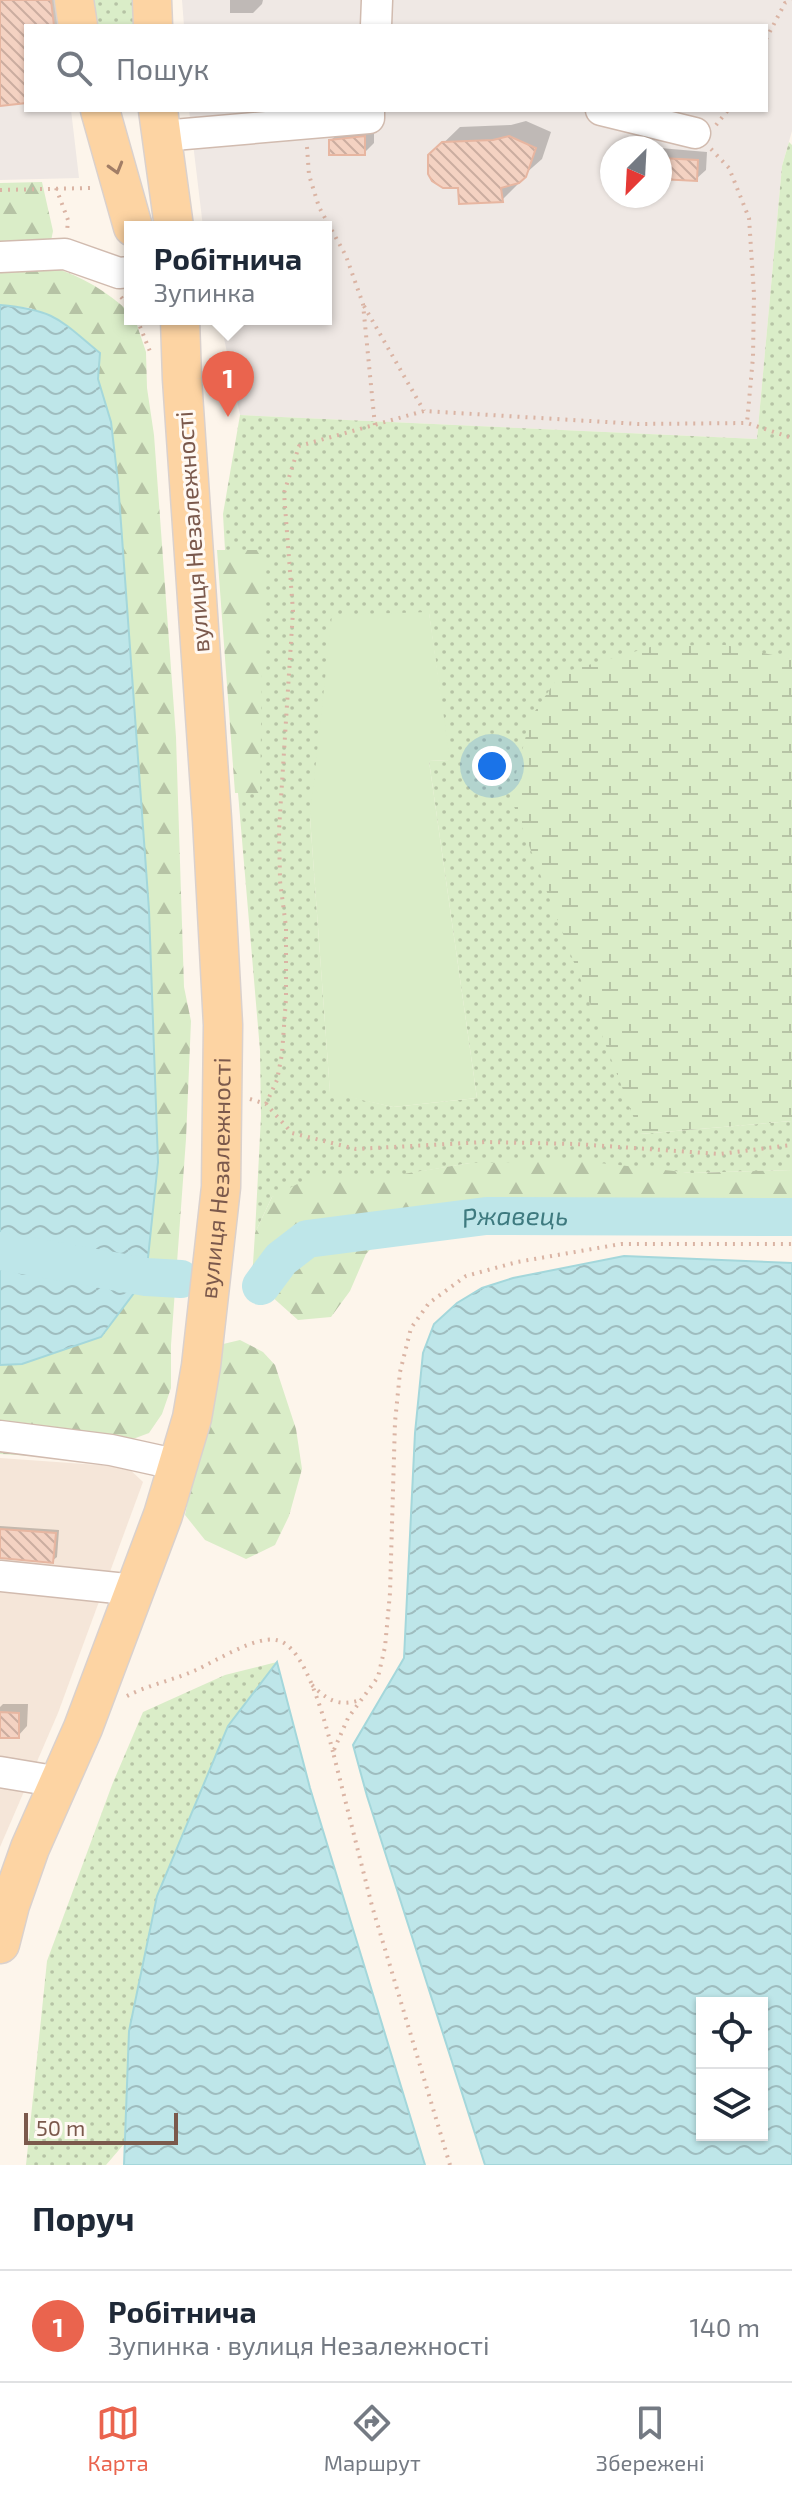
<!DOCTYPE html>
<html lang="uk">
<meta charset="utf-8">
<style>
:root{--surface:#fff;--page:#f6f6f7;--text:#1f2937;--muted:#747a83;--line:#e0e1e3;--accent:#ea644e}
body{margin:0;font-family:"Exo 2",sans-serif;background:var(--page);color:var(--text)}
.controls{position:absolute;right:24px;bottom:24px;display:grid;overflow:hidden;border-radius:0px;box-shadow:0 2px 6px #0004}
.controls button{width:72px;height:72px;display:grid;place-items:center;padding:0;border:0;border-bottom:2px solid var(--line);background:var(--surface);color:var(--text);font:40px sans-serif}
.compass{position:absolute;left:600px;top:136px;width:72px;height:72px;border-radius:50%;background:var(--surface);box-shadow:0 2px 6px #0004;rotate:204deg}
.scale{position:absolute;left:24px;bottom:20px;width:154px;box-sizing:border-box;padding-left:8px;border:4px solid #7b594c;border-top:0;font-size:22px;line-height:28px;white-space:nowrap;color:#7b594c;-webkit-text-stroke:6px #fff9f3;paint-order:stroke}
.you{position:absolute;left:492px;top:766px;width:28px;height:28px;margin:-20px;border:6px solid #fff;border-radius:50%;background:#1a73e8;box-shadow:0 0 0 12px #1a73e833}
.badge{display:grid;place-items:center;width:52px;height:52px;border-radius:50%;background:var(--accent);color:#fff;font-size:26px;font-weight:700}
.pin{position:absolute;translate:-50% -66px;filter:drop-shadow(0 2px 4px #0008)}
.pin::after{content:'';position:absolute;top:42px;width:28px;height:24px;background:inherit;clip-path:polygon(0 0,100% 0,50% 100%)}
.popup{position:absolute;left:124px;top:221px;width:208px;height:104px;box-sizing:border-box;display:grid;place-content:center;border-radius:0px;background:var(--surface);filter:drop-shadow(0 2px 6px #0005);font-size:26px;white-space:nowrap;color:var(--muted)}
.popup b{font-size:30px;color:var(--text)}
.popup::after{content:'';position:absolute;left:50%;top:100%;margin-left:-16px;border:16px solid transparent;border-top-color:var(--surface)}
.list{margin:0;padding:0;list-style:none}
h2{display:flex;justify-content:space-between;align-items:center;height:104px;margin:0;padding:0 32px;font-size:34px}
h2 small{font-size:26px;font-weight:400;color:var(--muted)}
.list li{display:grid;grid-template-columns:52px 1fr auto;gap:24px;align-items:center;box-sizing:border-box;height:112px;padding:0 32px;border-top:2px solid var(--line)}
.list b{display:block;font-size:30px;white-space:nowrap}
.list p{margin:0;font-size:26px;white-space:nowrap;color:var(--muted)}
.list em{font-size:26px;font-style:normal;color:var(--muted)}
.icon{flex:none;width:44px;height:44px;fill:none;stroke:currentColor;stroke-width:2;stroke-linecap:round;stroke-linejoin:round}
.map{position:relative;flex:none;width:792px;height:2165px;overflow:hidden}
.search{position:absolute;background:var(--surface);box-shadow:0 2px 6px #0004;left:24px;right:24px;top:24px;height:88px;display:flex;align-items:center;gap:20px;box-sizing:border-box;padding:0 28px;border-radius:0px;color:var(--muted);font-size:30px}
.sheet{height:216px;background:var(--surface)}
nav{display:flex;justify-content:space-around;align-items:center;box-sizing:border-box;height:112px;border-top:2px solid var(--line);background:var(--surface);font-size:22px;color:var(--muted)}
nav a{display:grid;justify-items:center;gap:4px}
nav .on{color:var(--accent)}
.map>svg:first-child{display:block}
.residential{fill:#f5e6d9}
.industrial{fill:#efe8e4;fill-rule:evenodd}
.grass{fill:url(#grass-dots);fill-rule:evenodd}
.forest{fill:url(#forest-firs)}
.wetland{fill:url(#wetland-marsh)}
.garden{fill:#daedc8}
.water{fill:url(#water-waves);stroke:#a4d7db;stroke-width:2;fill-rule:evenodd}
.shadow{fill:#0003}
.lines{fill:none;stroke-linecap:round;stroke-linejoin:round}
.river{stroke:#bee6e9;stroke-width:38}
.building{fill:url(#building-back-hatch);stroke:#e7b6a1;stroke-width:2}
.minor-casing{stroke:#d1bbaf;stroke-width:33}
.major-casing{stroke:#dad1cd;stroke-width:41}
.path{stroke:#dab4a4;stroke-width:4;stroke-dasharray:2 6;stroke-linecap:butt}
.minor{stroke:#fff;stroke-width:30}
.major{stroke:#fdd4a3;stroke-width:38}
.oneway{stroke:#a27e66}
.labels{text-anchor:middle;stroke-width:6;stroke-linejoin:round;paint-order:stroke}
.street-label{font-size:24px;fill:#7b594c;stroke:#fff9f3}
.water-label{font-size:26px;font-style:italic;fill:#3e7a7f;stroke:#fff9f3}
</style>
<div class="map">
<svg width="792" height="2165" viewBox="0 0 792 2165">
<defs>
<pattern id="grass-dots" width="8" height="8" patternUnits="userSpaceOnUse" patternTransform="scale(2)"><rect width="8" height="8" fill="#daedc8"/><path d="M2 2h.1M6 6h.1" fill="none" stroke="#b6c3a5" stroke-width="1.8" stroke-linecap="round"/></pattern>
<pattern id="forest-firs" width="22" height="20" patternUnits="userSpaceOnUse" patternTransform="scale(2)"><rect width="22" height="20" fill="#daedc8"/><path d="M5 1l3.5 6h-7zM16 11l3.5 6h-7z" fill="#b6c3a5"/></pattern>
<pattern id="wetland-marsh" width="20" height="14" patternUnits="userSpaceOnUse" patternTransform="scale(2)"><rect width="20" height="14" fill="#daedc8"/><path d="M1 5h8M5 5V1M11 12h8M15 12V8" fill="none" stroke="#b6c3a5"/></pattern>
<pattern id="water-waves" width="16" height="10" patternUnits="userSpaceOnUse" patternTransform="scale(2)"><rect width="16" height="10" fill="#bee6e9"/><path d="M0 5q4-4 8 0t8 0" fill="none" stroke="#9fbdbf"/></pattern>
<pattern id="building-back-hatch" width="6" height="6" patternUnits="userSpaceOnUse" patternTransform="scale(2)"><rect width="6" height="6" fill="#f4d2c2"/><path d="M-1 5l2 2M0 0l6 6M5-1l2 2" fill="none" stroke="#cbada0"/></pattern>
</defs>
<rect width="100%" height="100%" fill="#fdf5eb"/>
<path class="residential" d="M0 1458 127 1467 143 1482 58 1713 0 1847Z"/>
<path class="industrial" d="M0 0H51L54 26H26V110H71L79 178 0 180Z
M182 0H792V131L782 166 757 439 240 415 220 319H326V227H203L189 110H766V26H184ZM612 148H660V196H612Z"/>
<path class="grass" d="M88 0H145L147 26H91Z
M789 142 792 145V659L783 658 640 1134 792 1121V1170L692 1173 646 1169 470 1163 272 1197 255 1233 261 1116 260 1050 238 793 260 792 225 550 223 514 240 415 757 439 782 166ZM429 613 449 760 429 761 477 1098 393 1107 330 1092 310 817Z
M277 1662 228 1726 129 2031 124 2144 106 2165H26L47 1961 112 1785 143 1712 225 1675Z"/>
<path class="forest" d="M42 182 53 231 50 246 0 251V183Z
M52 267C83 277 107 291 130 313V319H135L146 352 147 388 154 435 176 737 184 987 191 1021 186 1139 171 1345V1388L162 1414 149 1433 125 1442 98 1460 0 1454V1365L22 1364 101 1336 146 1277 158 1162 149 910 118 482 111 422 98 379 100 353 31 308 0 305V269Z
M217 550H264L260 793H235Z
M581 1161 692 1173 792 1170V1207L553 1211 460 1223 391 1227 366 1254 350 1291 331 1317 298 1320 252 1279 255 1233 272 1197 309 1178 397 1175 470 1163Z
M240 1340 263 1352 275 1365 296 1429 302 1469 289 1516 275 1545 246 1559 205 1540 185 1515 219 1345Z"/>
<path class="wetland" d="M725 645 792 659V1121L640 1134 510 796 531 717 561 673 654 646Z"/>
<path class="garden" d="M429 612 450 760 429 761 477 1098 393 1107 330 1093 310 817 332 615Z"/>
<path class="water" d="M0 305C55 310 59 319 100 353L98 379 111 422 118 482 149 910 158 1162 146 1277 101 1337 22 1364 0 1365Z
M624 1256 792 1263V2165H485L367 1796 353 1745 404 1658 415 1433 423 1353 434 1324 457 1303 482 1288 513 1278ZM702 2003H762V2135H702Z
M277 1662 310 1788 425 2165H124L129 2031 157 1896 228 1726Z"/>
<path class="shadow" d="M0 0H76L78 26H26V101L0 104Z
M230 0H263L262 4 253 13H230Z
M526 121 551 132 542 159 517 181 518 184 502 200 433 179 428 165 430 156 460 127 511 125Z
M374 128V143L364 153 331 140 341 131Z
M628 146 658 148H626Z
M660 148 707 152 706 170 696 179 660 177Z
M0 1526 59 1530 57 1557 52 1561 0 1556Z
M3 1704H28L27 1726 18 1736H0V1707Z"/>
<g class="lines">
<g class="river">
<path d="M0 1251 146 1277 181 1279"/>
<path id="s1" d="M261 1286 281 1259 307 1239 486 1216 792 1217"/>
</g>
</g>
<path class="building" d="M0 0H51L54 26H26V103L0 106Z
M365 136V155H329V140Z
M509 136 536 148 526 177 519 183 501 188 503 202 459 204 458 188H443L432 181 428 174V155L442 142 493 140Z
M660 158 698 160 697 181 660 179Z
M0 1529 56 1533 53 1563 0 1558Z
M0 1712 19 1713V1738H0Z"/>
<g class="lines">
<defs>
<path id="minor" d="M376 26 377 0
M601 110 695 133
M162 136 369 118V110
M0 257 65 254 119 273 130 272
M0 1436 111 1450 179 1465
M0 1576 136 1590
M0 1772 60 1782"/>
<g id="major">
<path d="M74 0 78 26"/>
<path d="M152 0 153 26"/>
<path d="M100 110 133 227"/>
<path d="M158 110 174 227"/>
<path id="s2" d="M0 1944 10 1905 30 1848 83 1728 163 1515 192 1418 201 1366 221 1187 223 1025 212 819 182 379 180 319"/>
</g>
</defs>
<use href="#minor" class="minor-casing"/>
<use href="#major" class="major-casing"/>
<path class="path" d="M766 39 785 3 792 0
M716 125 728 110
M307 147 309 175 319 207 346 256 363 304 375 426
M711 149 729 168 749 218 754 294 753 357 747 423
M56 188 68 220 67 232
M0 190 91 188
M121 297 130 307
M364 306 424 411
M137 319 151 354
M250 1099 266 1104 292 1133 356 1149 485 1142 576 1144 720 1154 792 1145
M266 1104 277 1080 282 1054 286 999V927L280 881 279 830 293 611 284 493 299 446 424 411 639 424 747 423 792 438
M312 1685C327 1700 339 1707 360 1700
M127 1696C148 1685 174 1680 196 1670 216 1661 255 1636 276 1640 306 1644 326 1726 333 1752
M450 2165 372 1906 333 1752 348 1718 378 1677 385 1647 390 1593 395 1422 400 1372 411 1328 429 1303 466 1276 517 1262 621 1244H792"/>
<use href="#minor" class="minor"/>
<use href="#major" class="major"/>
</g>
<defs><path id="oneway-chevron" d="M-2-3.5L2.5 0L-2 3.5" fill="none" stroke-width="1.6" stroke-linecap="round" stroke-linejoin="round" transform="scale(2)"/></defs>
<use class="oneway" href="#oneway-chevron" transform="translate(116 168) rotate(74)"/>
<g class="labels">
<g class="street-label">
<text transform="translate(193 532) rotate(-94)" y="8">вулиця Незалежності</text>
<text dy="8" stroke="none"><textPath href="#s2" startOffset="802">вулиця Незалежності</textPath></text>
</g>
<g class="water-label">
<text dy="9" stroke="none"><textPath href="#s1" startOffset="276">Ржавець</textPath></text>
</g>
</g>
</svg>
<div class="controls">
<button><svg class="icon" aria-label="locate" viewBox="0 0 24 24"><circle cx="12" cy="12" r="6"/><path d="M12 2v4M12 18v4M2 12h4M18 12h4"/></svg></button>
<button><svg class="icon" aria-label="layers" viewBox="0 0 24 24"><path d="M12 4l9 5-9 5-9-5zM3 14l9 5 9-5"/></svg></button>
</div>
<svg class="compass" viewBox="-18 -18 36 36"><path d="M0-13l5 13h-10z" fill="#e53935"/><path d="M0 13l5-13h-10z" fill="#747a83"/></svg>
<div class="scale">50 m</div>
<div class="you"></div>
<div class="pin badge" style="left:228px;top:417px">1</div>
<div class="popup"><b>Робітнича</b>Зупинка</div>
<div class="search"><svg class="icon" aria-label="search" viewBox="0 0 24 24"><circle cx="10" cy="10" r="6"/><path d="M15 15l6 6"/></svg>Пошук</div>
</div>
<section class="sheet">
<h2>Поруч<small></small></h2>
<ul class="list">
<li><span class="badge">1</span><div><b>Робітнича</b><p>Зупинка · вулиця Незалежності</p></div><em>140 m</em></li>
</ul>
</section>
<nav>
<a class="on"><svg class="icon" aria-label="map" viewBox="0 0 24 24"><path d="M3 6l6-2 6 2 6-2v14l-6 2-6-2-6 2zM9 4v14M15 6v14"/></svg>Карта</a>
<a><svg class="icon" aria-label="directions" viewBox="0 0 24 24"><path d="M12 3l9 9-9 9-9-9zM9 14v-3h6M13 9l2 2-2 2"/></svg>Маршрут</a>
<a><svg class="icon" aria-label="saved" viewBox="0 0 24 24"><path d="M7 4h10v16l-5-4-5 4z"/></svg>Збережені</a>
</nav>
